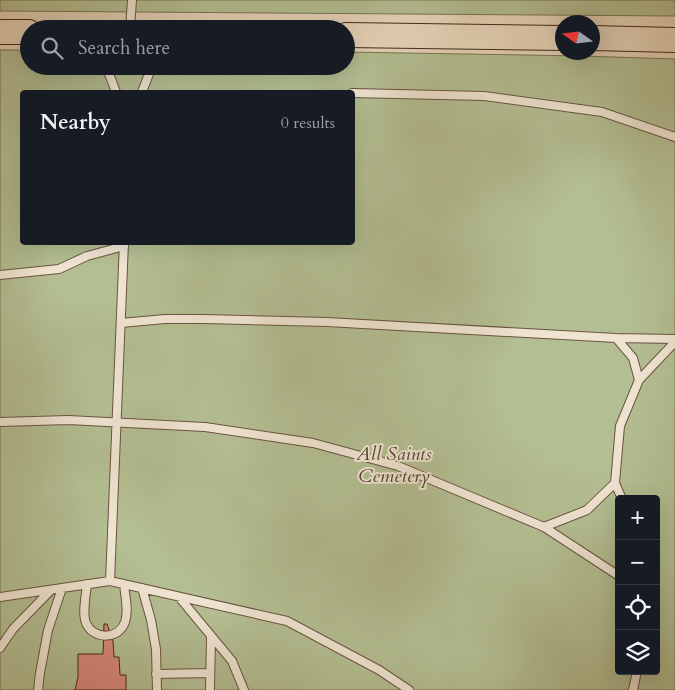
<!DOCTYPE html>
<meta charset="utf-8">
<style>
:root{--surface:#171b24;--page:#20242c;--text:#f1f3f6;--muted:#9ea1a6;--line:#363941}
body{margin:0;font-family:Cardo,serif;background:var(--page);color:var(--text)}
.controls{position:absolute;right:15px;bottom:15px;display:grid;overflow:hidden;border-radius:5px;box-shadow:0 5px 20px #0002}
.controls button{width:45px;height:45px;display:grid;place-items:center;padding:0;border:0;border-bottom:1px solid var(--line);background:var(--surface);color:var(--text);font:25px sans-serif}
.compass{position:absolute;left:555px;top:15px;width:45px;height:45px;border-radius:50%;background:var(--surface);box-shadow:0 5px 20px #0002;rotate:284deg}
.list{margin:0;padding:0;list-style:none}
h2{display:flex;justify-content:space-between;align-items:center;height:65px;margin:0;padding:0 20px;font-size:21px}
h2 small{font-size:16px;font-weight:400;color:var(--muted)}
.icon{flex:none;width:28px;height:28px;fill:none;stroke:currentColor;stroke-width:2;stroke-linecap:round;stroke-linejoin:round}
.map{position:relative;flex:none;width:675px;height:690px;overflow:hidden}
.search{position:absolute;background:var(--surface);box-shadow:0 5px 20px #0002;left:20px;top:20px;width:335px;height:55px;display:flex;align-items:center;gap:12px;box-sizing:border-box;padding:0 18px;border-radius:28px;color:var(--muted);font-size:19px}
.panel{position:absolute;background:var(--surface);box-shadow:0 5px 20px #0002;left:20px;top:90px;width:335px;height:155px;border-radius:5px}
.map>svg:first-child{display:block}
.green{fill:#b3be92;stroke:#797455;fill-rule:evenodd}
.building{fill:#d8887a;stroke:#3f2918}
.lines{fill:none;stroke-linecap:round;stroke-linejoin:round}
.lane-casing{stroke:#695440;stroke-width:10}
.primary-casing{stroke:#3f2918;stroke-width:26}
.lane{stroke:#efe4d2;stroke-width:8}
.primary{stroke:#e7d5ba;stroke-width:24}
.labels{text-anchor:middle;stroke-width:4;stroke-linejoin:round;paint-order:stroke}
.park-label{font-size:19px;font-style:italic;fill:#564730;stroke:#efe4d2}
</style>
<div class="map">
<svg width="675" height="690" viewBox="0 0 675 690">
<rect width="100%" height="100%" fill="#e7d5ba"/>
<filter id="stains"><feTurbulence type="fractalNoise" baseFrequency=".004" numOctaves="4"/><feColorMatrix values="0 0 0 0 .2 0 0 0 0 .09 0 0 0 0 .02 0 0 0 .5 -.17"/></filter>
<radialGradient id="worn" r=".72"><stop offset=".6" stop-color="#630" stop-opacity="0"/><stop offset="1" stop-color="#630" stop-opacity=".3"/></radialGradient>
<path class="green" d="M0 0H675V16L0 11Z
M0 50H29V66H346V52L582 56 675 59V690H0ZM22 92H352V242H22ZM619 499H656V671H619Z"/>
<path class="building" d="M104 624H107L113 641 114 657H119L120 675H126V690H75L78 677V654H103Z"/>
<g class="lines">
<defs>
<path id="lane" d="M130 29 132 0
M106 66 116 92
M142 92 152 66
M352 93 484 96 602 112 675 137
M0 275 59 269 87 256 124 246
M121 323 165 319H204L327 322 616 338 675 339
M616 338 633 358 639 380
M0 422 68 420 205 427 313 443 398 466 544 527 619 576
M622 499 615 483 620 426 639 380 675 342
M544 527 587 510 615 483
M110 581 124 242
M87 584C86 595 82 613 86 623 93 640 119 640 125 622 129 611 125 596 124 584
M142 588 151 620 156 649 157 690
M0 597 110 581 287 621 379 670 409 690
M179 597 232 661 244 690
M0 648 13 629 51 590
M156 674 210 673
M38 690 40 673 48 630 62 588
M210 690 211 636
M633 690 637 671"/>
<path id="primary" d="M0 32H29
M346 35 562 38
M592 38 675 40"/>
</defs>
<use href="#lane" class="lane-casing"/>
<use href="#primary" class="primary-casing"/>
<use href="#lane" class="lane"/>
<use href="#primary" class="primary"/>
</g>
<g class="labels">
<g class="park-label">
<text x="394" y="460">All Saints<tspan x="394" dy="22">Cemetery</tspan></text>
</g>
</g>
<rect width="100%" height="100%" filter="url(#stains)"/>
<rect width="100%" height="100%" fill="url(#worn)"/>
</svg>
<div class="controls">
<button>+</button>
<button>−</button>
<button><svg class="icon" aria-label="locate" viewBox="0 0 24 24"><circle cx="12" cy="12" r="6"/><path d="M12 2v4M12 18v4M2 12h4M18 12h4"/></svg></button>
<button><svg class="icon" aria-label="layers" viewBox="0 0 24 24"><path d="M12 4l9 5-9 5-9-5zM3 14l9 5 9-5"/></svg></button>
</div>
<svg class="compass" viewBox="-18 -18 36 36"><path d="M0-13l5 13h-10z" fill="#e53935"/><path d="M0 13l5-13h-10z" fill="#9ea1a6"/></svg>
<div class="search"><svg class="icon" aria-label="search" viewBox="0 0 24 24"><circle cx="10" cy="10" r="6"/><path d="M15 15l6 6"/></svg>Search here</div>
<section class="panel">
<h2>Nearby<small>0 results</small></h2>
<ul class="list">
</ul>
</section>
</div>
